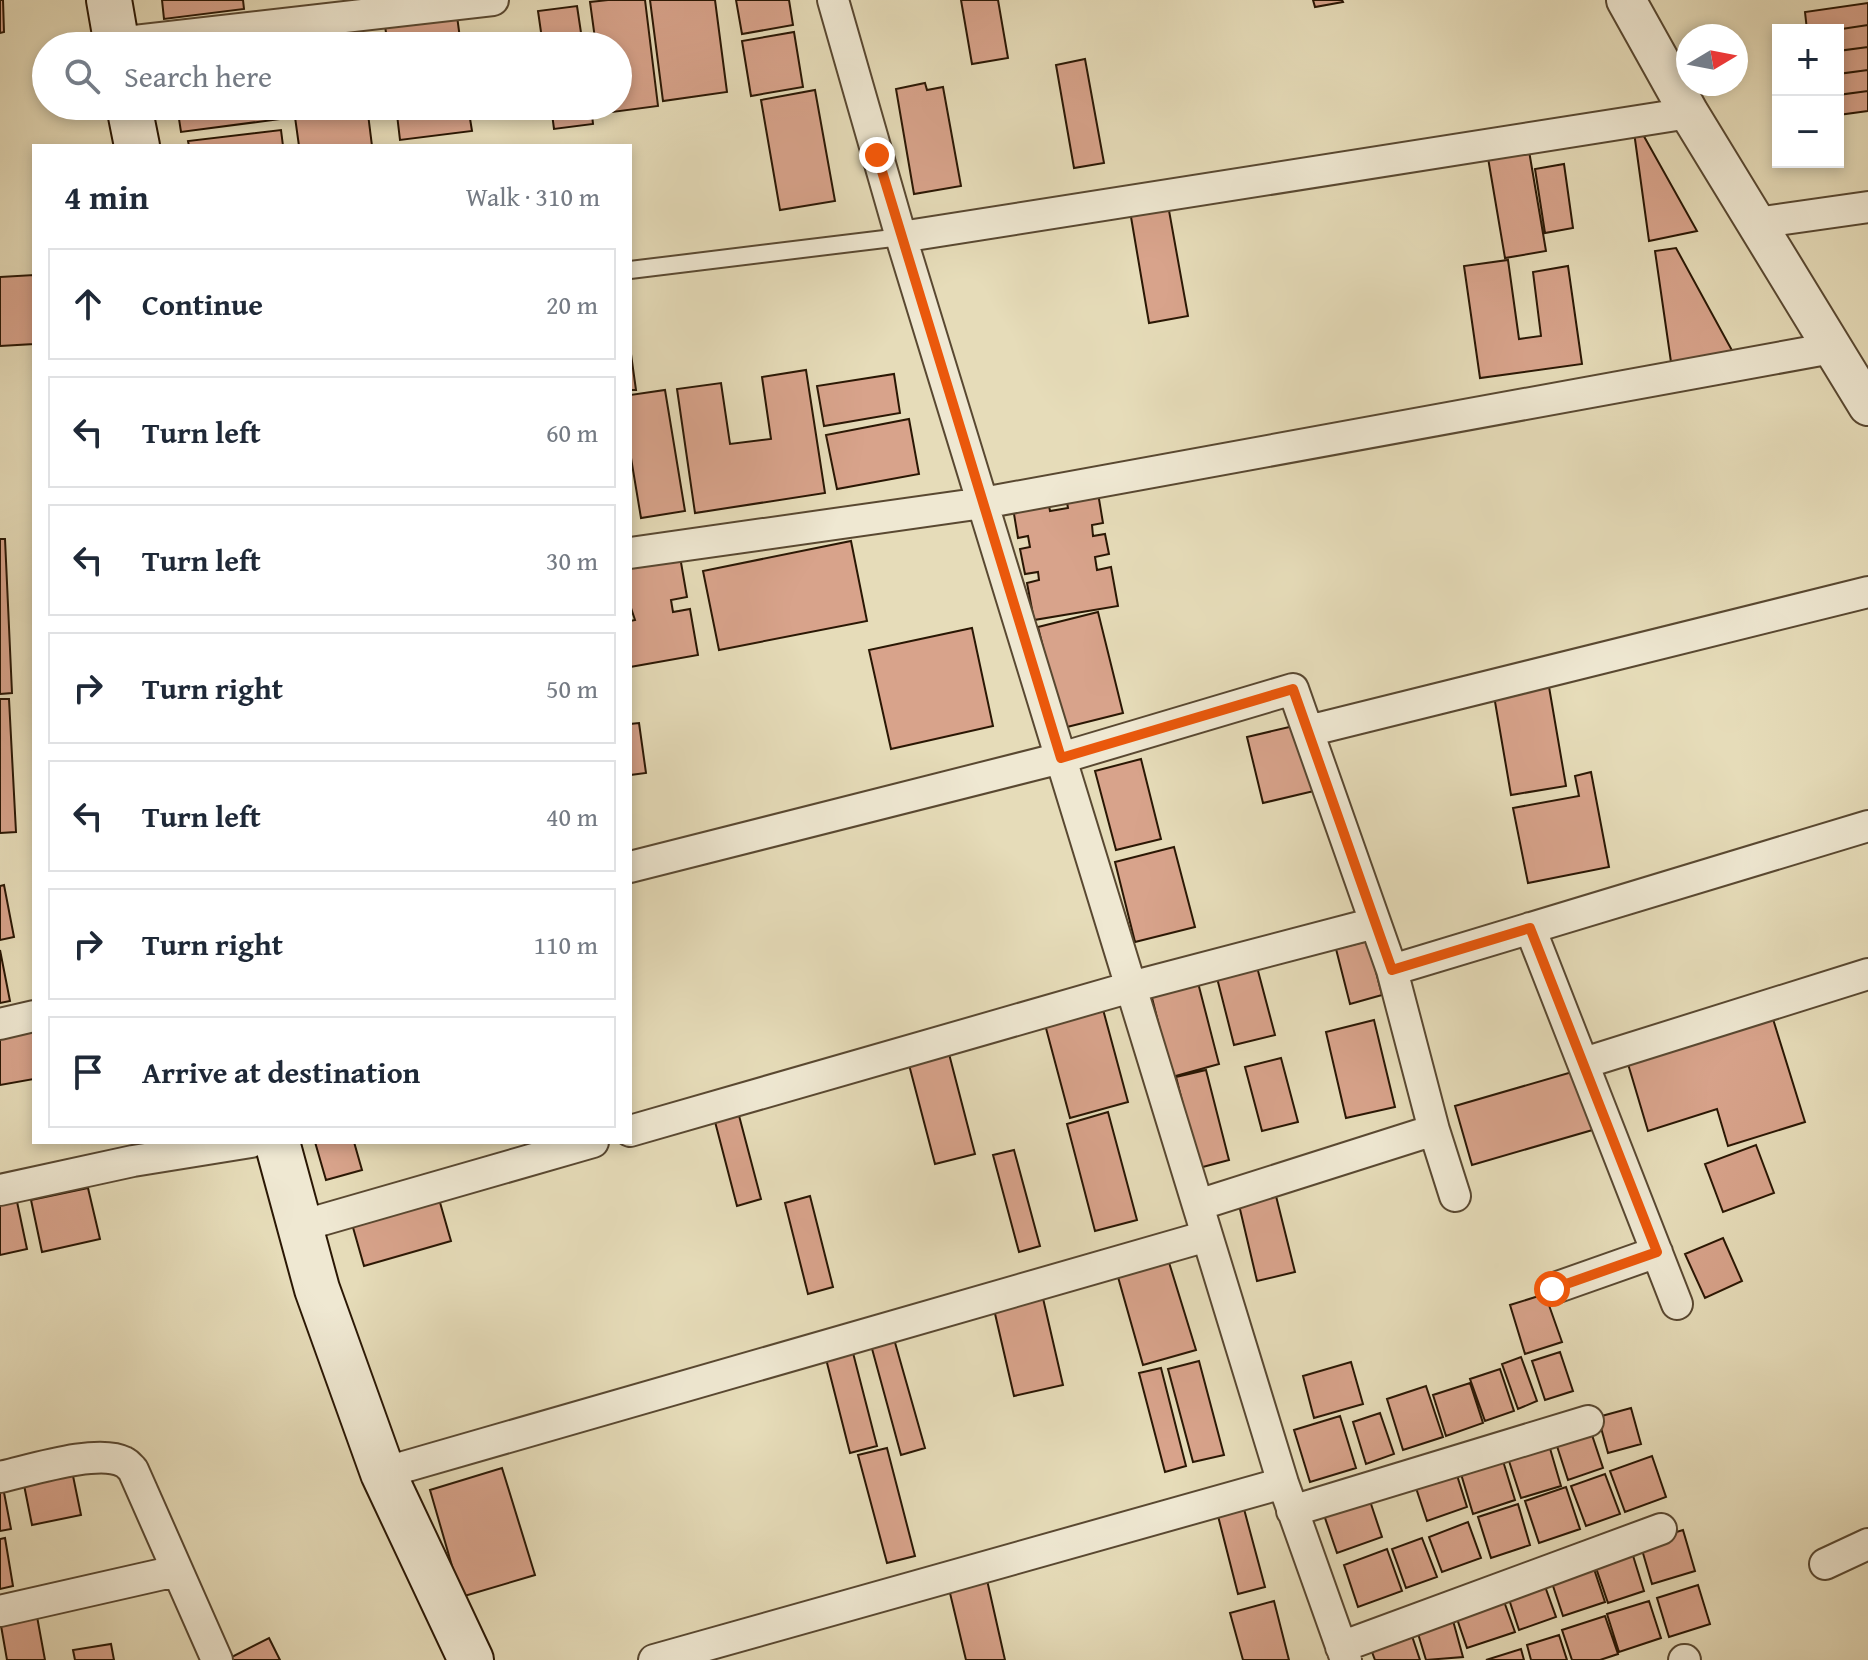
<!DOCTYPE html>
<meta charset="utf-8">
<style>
:root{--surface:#fff;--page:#f2f2f3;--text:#1f2937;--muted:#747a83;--line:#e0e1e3}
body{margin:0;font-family:"Gentium Book Plus",serif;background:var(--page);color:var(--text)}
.controls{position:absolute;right:24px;top:24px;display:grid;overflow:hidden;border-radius:0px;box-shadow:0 4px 12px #0003}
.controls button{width:72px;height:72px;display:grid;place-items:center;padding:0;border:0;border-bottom:2px solid var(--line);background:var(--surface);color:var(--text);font:40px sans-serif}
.compass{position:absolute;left:1676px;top:24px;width:72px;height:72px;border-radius:50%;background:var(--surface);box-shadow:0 4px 12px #0003;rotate:80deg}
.stop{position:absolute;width:24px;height:24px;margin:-18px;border:6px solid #ea580c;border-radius:50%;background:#fff}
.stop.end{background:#ea580c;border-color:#fff;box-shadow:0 2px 8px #0008}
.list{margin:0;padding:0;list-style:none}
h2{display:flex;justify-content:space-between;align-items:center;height:104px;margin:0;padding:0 32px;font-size:34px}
h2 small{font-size:26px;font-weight:400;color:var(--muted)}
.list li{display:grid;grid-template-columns:52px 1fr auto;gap:24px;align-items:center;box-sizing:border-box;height:112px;margin:0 16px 16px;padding:0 16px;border:2px solid var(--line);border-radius:0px}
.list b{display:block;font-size:30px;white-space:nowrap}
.list em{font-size:26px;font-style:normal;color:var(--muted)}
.icon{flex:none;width:44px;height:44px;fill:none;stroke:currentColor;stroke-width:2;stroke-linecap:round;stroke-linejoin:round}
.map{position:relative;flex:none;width:1868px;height:1660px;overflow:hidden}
.search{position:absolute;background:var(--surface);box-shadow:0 4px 12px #0003;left:32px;top:32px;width:600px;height:88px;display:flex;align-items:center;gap:20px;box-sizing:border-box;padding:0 28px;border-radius:44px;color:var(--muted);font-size:30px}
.panel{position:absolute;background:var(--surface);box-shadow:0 4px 12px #0003;left:32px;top:144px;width:600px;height:1000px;border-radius:0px}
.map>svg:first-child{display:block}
.building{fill:#d8a38b;stroke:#2a1704;stroke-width:2}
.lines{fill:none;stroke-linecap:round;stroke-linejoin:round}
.service-casing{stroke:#594831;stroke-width:20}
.minor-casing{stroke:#594831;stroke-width:34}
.tertiary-casing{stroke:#594831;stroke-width:42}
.secondary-casing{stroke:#2a1704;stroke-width:48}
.service{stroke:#efe8d2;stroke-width:16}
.minor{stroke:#efe8d2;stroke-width:30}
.tertiary{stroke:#efe8d2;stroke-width:38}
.secondary{stroke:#efe8d2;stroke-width:44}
.route{stroke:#ea580c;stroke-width:10}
</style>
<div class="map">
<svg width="1868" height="1660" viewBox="0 0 1868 1660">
<rect width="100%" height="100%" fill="#e6dcb9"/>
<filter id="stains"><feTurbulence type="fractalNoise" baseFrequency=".0025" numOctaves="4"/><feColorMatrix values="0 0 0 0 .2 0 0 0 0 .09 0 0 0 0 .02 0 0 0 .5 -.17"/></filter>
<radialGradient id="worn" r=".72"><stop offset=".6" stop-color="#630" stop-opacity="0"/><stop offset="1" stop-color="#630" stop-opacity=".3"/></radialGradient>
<path class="building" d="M0 0H3L4 32 0 33Z
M162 0H243L244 9 164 19Z
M608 0H645L658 106 605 113 604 106H618V46H596L590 2Z
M650 0H715L727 92 663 101Z
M736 0H789L793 25 742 34Z
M961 0H998L1008 58 972 64Z
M1313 0H1342L1343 2 1315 7Z
M1868 3V25L1835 30H1807L1805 12Z
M577 6 583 46H543L538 11Z
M457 16 461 46H388L385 26Z
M1868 25V47L1838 51V30H1835Z
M794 32 803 87 751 96 742 41Z
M343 39 344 46H290Z
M1868 47V70L1838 74V51Z
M1085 59 1104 163 1074 168 1056 65Z
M1868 70V91L1838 95V74Z
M925 83 927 90 943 87 961 186 914 194 896 89Z
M815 90 835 201 780 210 761 100Z
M1868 91V111L1838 115V95Z
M177 106H367L372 146H299L295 117 181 132Z
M396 106H468L472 131 400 140Z
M551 106H591L593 124 554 129Z
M281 130 283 146H189L188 141Z
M1641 131 1697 231 1649 241 1634 132Z
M1528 145 1546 251 1505 258 1487 152Z
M1564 164 1573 228 1545 233 1535 169Z
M1168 205 1188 316 1149 323 1130 211Z
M1676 248 1734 354 1672 369 1655 251Z
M1508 260 1519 339 1541 336 1533 272 1568 266 1582 364 1480 378 1464 266Z
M34 275V344L0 346V277Z
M630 347 636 390H630Z
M806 370 825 493 695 513 677 389 721 383 730 444 771 439 762 377Z
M894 374 900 413 824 426 817 386Z
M665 390 685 511 641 518 630 452V395Z
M909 419 919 474 837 489 826 435Z
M1097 487 1103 523 1092 525 1093 536 1105 534 1109 554 1095 557 1097 570 1111 567 1118 606 1034 620 1027 583 1039 580 1038 572 1025 574 1020 549 1030 547 1028 536 1018 538 1012 502 1047 496 1050 511 1068 508 1065 492Z
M0 539H5L12 693 0 694Z
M851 541 867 621 719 650 703 571Z
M679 551 687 597 671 600 673 612 690 609 698 655 630 667V621L635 620 630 605V560Z
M1098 612 1123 713 1063 728 1038 627Z
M972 628 993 726 891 749 869 650Z
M1548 681 1566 786 1511 795 1493 690Z
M0 699H9L16 832 0 833Z
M639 723 646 773 630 775V724Z
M1298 725 1314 791 1263 803 1247 737Z
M1141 759 1161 839 1116 850 1095 771Z
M1591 772 1609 867 1528 883 1513 808 1579 796 1575 776Z
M1174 847 1195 927 1135 942 1115 862Z
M4 885 14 937 0 940V886Z
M1368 941 1382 995 1350 1004 1336 949Z
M0 950 10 1001 0 1003Z
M1257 967 1275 1035 1234 1045 1217 978Z
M1196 975 1219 1064 1172 1077 1149 986Z
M1101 1002 1128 1102 1070 1118 1043 1017Z
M1773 1019 1805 1122 1728 1146 1717 1109 1648 1131 1628 1064Z
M1374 1020 1395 1107 1346 1118 1326 1032Z
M34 1022V1079L0 1085V1029Z
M948 1050 975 1154 935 1164 908 1061Z
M1281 1058 1298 1122 1262 1131 1245 1067Z
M1206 1070 1229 1160 1199 1168 1176 1077Z
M1579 1070 1596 1129 1472 1165 1455 1106Z
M737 1108 761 1199 737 1206 713 1114Z
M1108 1112 1137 1220 1095 1231 1067 1124Z
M315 1142H354L362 1170 326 1180Z
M1756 1145 1774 1193 1723 1212 1705 1164Z
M1014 1150 1040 1246 1019 1252 993 1155Z
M88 1188 100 1239 42 1252 31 1200Z
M437 1192 451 1241 364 1266 350 1217Z
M810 1196 833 1287 808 1294 785 1203Z
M1276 1196 1295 1272 1257 1281 1239 1205Z
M16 1197 27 1249 0 1255V1200Z
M1723 1238 1742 1281 1705 1298 1685 1254Z
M1167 1256 1196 1350 1143 1365 1116 1270Z
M1042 1294 1063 1385 1014 1396 993 1305Z
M1545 1294 1562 1342 1525 1354 1510 1305Z
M894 1339 925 1448 901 1455 871 1345Z
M852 1349 877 1446 850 1453 825 1355Z
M1560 1352 1573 1391 1545 1400 1532 1361Z
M1521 1357 1537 1401 1518 1409 1502 1364Z
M1199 1361 1224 1455 1193 1462 1168 1369Z
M1351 1362 1363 1404 1314 1418 1303 1376Z
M1161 1368 1186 1466 1165 1472 1139 1373Z
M1500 1369 1514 1411 1485 1421 1470 1379Z
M1470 1383 1483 1423 1446 1436 1433 1395Z
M1426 1386 1443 1437 1403 1450 1387 1399Z
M1631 1408 1641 1444 1608 1453 1598 1417Z
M1380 1413 1394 1454 1366 1464 1353 1422Z
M1340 1416 1356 1468 1310 1482 1294 1430Z
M1589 1426 1603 1468 1568 1480 1554 1437Z
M1549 1445 1561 1486 1521 1498 1508 1458Z
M887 1448 915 1556 887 1563 858 1455Z
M1652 1456 1666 1497 1625 1512 1610 1471Z
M1503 1461 1515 1500 1473 1514 1461 1474Z
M502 1468 535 1575 461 1597 430 1490Z
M1455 1469 1467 1507 1427 1521 1414 1482Z
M72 1471 81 1515 32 1525 23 1480Z
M1605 1474 1620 1514 1586 1526 1571 1486Z
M0 1482H2L11 1529 0 1531Z
M1566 1487 1580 1529 1539 1543 1525 1501Z
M1369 1498 1382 1537 1337 1553 1324 1515Z
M1518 1504 1530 1545 1491 1558 1478 1517Z
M1244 1509 1265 1587 1238 1594 1218 1516Z
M1468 1522 1481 1558 1442 1572 1429 1537Z
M1683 1530 1695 1571 1652 1584 1640 1543Z
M5 1538 13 1586 0 1589V1539Z
M1422 1538 1437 1577 1406 1588 1392 1549Z
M1630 1546 1644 1591 1608 1603 1593 1559Z
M1387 1549 1402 1591 1358 1607 1344 1565Z
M1591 1560 1605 1602 1563 1616 1549 1574Z
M1542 1578 1556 1617 1519 1630 1506 1590Z
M987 1580 1005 1660H966L949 1589Z
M1698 1585 1710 1624 1669 1637 1657 1598Z
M1501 1593 1515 1632 1467 1648 1454 1610Z
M1274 1601 1289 1660H1243L1230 1613Z
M1649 1601 1661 1638 1619 1652 1607 1614Z
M36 1611 45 1660H7L0 1620Z
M1605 1616 1618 1654 1600 1660H1572L1562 1630Z
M1452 1617 1463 1657 1426 1660 1416 1627Z
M1410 1630 1420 1660H1375L1369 1644Z
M1559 1635 1567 1660H1531L1527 1645Z
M269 1638 280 1660H226Z
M111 1644 114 1660H75L73 1650Z
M1521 1649 1524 1660H1486Z"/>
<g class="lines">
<defs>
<path id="service" d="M630 270 901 237"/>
<path id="minor" d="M833 0 901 237 1283 1483 1346 1660
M117 43 493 0
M1756 223 1868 207
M901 237 1689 113
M630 553 983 503 1832 348
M1308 731 1868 592
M630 867 1061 758 1293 689 1392 970 1868 826
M1530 928 1677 1304
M0 1024 34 1016
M1584 1063 1868 974
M1434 1130 1455 1196
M630 1131 1131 987 1375 923
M0 1190 133 1161 251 1142
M1198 1205 1434 1130 1392 970
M301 1226 593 1142
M1552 1289 1657 1252
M383 1473 1207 1236
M0 1477C28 1471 98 1448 124 1462 128 1464 130 1467 133 1470L217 1660
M1292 1511 1588 1421
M1825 1564 1868 1544
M0 1611 176 1571
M1341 1647 1661 1529
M654 1660 1283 1483
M1684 1660H1685"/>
<path id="tertiary" d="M1626 0 1689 113 1868 406"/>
<path id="secondary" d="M109 0 117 46
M129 106 137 146
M277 1142 317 1289 383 1473 471 1660"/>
</defs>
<use href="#service" class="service-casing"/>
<use href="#minor" class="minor-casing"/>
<use href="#tertiary" class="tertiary-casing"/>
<use href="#secondary" class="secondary-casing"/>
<use href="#service" class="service"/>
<use href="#minor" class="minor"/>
<use href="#tertiary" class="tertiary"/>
<use href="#secondary" class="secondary"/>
</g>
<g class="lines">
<path class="route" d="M877 155 1061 758 1293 689 1392 970 1530 928 1657 1252 1552 1289"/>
</g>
<rect width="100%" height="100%" filter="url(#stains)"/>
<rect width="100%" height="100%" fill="url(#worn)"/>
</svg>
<div class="controls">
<button>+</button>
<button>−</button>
</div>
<svg class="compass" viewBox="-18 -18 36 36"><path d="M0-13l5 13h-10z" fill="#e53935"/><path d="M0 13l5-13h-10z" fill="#747a83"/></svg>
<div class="stop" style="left:1552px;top:1289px"></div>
<div class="stop end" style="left:877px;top:155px"></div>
<div class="search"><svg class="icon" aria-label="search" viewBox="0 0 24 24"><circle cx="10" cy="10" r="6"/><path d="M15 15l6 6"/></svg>Search here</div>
<section class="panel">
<h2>4 min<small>Walk · 310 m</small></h2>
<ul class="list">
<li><svg class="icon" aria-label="ahead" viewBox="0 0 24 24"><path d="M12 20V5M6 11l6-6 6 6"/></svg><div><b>Continue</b></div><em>20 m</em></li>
<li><svg class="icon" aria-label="left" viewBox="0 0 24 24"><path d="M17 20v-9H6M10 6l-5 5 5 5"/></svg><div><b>Turn left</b></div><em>60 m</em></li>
<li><svg class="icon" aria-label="left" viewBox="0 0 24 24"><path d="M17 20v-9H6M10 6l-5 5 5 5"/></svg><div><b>Turn left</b></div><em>30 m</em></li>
<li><svg class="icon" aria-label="right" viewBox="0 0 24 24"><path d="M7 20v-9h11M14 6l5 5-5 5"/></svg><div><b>Turn right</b></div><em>50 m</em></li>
<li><svg class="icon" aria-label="left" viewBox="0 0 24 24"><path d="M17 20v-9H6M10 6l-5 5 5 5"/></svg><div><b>Turn left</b></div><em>40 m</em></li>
<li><svg class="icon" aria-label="right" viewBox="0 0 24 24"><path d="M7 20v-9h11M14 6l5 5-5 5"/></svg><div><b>Turn right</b></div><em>110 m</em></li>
<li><svg class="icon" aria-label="arrive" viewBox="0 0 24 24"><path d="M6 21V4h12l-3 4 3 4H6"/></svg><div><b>Arrive at destination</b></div></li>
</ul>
</section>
</div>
